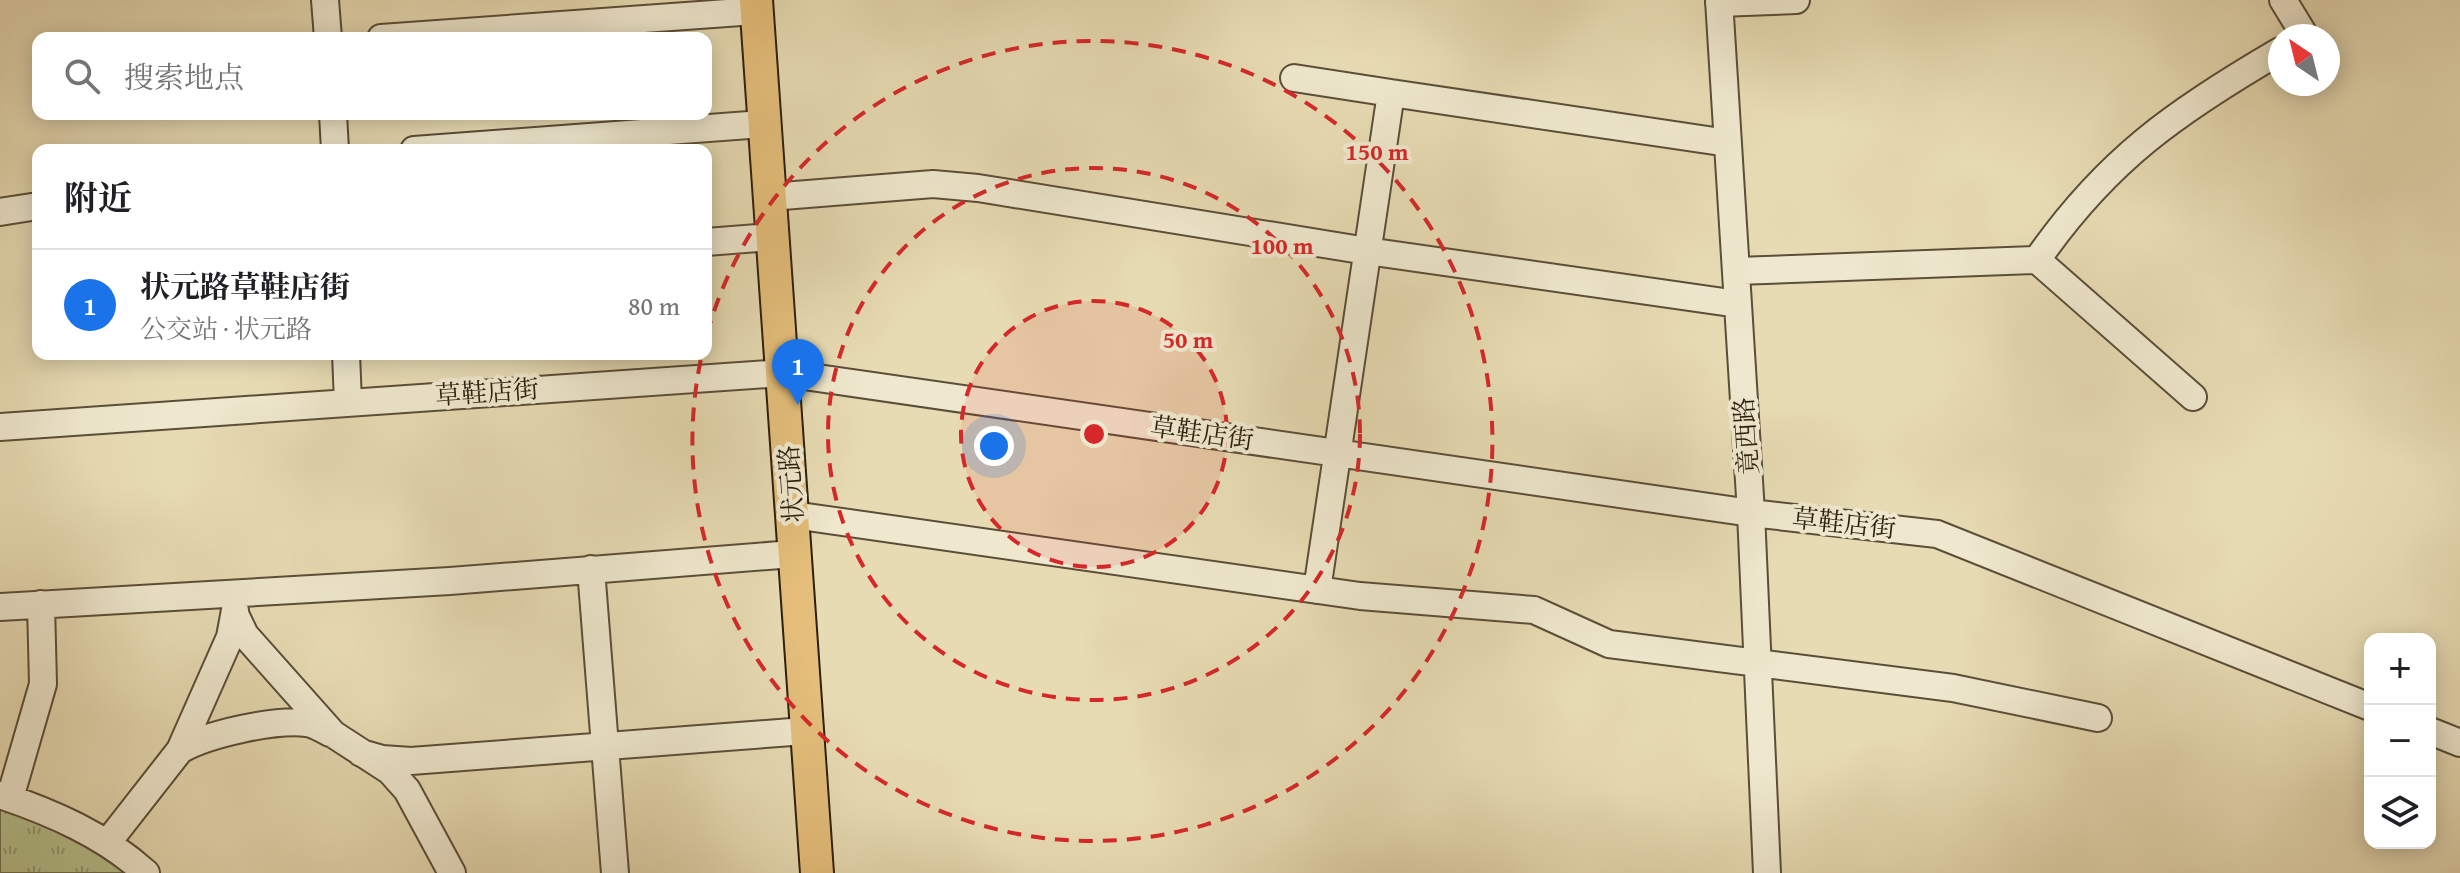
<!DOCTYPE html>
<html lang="zh">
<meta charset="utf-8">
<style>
:root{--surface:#fff;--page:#f6f6f6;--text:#202124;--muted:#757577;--line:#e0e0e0;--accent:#1a73e8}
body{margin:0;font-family:"Gentium Book Plus","Noto Serif SC",serif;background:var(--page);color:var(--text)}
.controls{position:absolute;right:24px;bottom:24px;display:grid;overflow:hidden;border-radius:16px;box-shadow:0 4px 20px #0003}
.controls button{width:72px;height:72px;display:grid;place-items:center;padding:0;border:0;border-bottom:2px solid var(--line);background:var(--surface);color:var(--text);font:40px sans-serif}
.compass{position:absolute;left:2268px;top:24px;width:72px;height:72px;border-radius:50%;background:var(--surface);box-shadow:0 4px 20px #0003;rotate:325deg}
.you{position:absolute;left:994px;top:446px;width:28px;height:28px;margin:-20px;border:6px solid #fff;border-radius:50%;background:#1a73e8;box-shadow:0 0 0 12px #1a73e833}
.badge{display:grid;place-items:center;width:52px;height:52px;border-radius:50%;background:var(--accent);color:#fff;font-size:26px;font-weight:700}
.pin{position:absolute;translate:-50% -66px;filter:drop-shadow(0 2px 4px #0008)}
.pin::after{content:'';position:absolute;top:42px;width:28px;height:24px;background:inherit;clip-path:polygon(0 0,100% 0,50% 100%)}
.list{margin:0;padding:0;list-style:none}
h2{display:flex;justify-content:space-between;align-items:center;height:104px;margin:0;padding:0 32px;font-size:34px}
h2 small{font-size:26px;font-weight:400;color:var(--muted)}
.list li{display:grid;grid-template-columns:52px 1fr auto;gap:24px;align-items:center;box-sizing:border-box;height:112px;padding:0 32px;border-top:2px solid var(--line)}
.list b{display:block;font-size:30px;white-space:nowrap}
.list p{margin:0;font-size:26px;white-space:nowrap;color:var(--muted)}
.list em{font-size:26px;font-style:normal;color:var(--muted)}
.icon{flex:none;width:44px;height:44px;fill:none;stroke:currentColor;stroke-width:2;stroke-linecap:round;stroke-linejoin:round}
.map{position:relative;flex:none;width:2460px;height:873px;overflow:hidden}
.search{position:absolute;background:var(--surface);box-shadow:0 4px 20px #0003;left:32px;top:32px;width:680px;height:88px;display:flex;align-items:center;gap:20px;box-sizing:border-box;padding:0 28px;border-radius:16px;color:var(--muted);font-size:30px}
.panel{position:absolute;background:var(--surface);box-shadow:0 4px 20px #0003;left:32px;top:144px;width:680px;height:216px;border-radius:16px}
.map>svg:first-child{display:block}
.park{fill:url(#park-tufts);stroke:#70704e;stroke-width:2}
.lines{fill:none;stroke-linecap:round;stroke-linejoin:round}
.minor-casing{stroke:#5b4e38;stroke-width:30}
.major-casing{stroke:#2c1f0f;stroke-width:36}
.minor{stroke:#efe8ce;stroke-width:26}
.major{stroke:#e4be7a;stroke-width:32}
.ring{fill:none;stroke:#d62828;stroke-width:4;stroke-dasharray:14 10}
.labels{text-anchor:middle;stroke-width:8;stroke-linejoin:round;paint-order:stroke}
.street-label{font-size:26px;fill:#2c1f0f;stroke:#efe8ce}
.centre{fill:#d62828;stroke:#efe8ce;stroke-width:4}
.ring-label{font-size:24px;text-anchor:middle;font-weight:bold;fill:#d62828;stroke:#efe8ce;stroke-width:8;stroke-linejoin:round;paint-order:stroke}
</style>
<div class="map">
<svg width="2460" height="873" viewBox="0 0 2460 873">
<defs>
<pattern id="park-tufts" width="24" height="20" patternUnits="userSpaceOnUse" patternTransform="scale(2)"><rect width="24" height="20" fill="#b5c08d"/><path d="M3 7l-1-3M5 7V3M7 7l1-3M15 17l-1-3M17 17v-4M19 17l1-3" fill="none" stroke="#939b72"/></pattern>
</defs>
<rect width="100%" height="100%" fill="#e7dbb3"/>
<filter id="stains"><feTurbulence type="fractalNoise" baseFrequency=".0025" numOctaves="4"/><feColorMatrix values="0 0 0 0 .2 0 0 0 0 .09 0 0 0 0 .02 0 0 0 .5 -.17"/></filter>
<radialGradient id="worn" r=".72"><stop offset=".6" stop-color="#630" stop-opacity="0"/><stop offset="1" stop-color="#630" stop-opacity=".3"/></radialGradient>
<path class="park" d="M0 799 148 873H0Z"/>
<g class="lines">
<defs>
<path id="minor" d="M325 0 328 38
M1719 0 1751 513 1767 873
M2283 0 2305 36
M1719 3 1796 0
M381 38 741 12
M1294 78 1391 93
M333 114 335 150
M414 150 749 125
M770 197 933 184 978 188 1367 251 1738 304
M0 212 38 206
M706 242 758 238
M2037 260 2193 397
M1736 271 2037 260C2106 160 2177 111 2280 51
M346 354 348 402
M0 427 783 373 1751 513 1937 534 2370 707
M793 515 1360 596 1534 610 1609 644 1953 688 2098 718
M591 569 615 873
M1317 590 1391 93 1728 143
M0 607 450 581 780 555
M235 614 245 635 333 734 390 771 407 790 452 873
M2430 731 2460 743
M180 750C207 734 275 719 307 723 315 724 322 729 330 733
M361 753 382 759 411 761 792 732
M0 795C53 813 104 835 146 873
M10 798 43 684 41 604
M108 842 180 750 230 637 235 610"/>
<path id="major" d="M756 0 817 873"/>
</defs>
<use href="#minor" class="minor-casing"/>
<use href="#major" class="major-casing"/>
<use href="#minor" class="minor"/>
<use href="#major" class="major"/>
</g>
<circle cx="1094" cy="434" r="133" fill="#d62828" fill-opacity=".12"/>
<g class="ring">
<circle cx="1094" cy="434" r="133"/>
<circle cx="1094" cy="434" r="266"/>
<path d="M707 334A400 400 0 1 1 702 354"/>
</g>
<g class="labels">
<g class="street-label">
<text transform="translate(487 392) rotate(-4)" y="9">草鞋店街</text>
<text transform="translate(1202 433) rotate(8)" y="9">草鞋店街</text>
<text transform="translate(1746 436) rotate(-94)" y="9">竟西路</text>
<text transform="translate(791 484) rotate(-94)" y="9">状元路</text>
<text transform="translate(1844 523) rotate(6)" y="9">草鞋店街</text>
</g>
</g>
<circle cx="1094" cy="434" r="12" class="centre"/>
<g class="ring-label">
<text x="1377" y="160">150 m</text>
<text x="1282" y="254">100 m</text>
<text x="1188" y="348">50 m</text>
</g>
<rect width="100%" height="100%" filter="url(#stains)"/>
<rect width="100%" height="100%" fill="url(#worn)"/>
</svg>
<div class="controls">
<button>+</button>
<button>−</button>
<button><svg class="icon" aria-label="layers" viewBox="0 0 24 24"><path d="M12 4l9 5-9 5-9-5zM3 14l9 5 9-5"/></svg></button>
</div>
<svg class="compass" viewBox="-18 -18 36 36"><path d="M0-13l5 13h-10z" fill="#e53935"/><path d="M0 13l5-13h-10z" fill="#757577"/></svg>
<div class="you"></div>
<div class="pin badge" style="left:798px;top:405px">1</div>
<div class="search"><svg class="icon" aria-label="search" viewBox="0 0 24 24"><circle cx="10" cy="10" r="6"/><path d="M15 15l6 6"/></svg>搜索地点</div>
<section class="panel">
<h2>附近<small></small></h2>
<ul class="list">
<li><span class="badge">1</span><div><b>状元路草鞋店街</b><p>公交站 · 状元路</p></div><em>80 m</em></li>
</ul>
</section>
</div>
